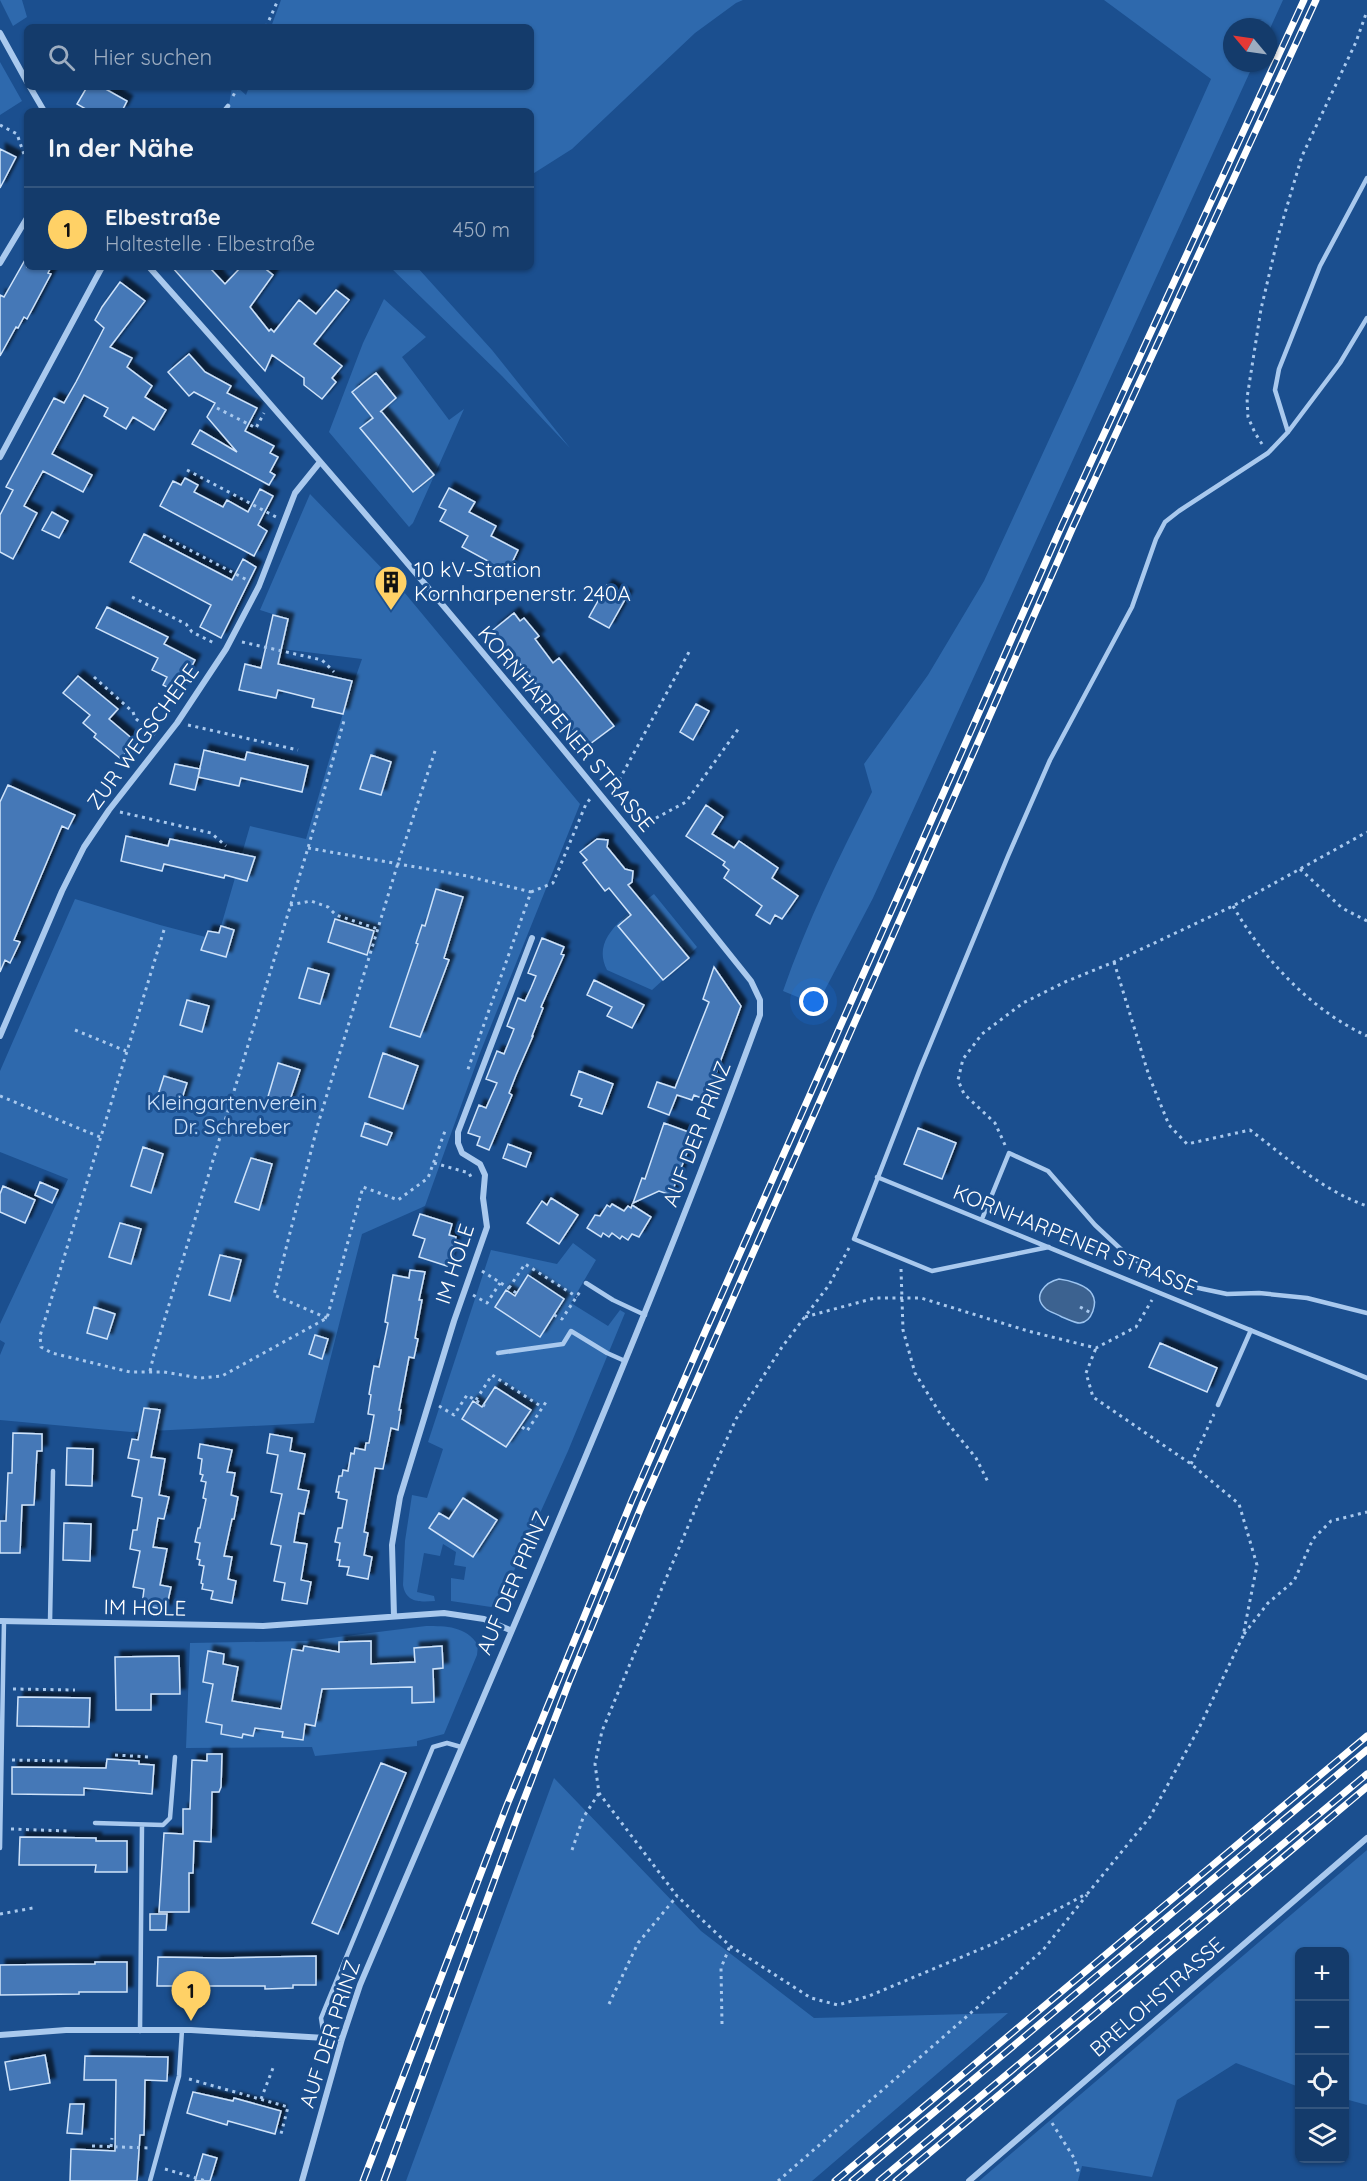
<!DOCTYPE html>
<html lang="de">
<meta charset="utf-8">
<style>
:root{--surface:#143b6b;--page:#214673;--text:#f1f3f6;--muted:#9dadc1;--line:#33557e;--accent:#ffd166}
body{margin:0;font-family:Quicksand,sans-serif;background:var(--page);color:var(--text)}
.controls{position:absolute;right:18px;bottom:18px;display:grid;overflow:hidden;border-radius:9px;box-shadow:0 2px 4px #0004}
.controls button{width:54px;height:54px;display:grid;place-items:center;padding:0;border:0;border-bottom:2px solid var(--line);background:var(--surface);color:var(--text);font:30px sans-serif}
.compass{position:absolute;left:1223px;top:18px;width:54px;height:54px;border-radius:50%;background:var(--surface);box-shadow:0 2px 4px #0004;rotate:299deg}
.you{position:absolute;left:814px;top:1002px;width:21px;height:21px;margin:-15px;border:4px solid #fff;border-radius:50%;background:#1a73e8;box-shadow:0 0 0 9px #1a73e833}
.badge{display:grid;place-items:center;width:39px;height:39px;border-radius:50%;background:var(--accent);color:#111;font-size:20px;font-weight:700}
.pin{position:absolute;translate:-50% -50px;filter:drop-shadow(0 2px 3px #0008)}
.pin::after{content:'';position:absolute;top:32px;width:21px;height:18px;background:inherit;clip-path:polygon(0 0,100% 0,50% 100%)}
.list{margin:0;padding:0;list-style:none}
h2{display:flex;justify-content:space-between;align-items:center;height:78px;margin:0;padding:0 24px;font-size:26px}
h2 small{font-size:20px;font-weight:400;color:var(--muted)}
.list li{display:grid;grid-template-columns:39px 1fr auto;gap:18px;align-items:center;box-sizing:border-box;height:84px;padding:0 24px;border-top:2px solid var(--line)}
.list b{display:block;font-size:22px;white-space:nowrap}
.list p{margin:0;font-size:20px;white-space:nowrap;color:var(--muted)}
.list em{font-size:20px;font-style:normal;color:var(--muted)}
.icon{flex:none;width:33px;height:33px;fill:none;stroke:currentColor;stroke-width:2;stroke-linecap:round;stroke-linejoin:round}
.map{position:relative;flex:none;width:1367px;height:2181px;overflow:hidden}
.search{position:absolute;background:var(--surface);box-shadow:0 2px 4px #0004;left:24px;top:24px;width:510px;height:66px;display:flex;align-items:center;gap:15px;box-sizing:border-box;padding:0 21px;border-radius:9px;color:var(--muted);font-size:22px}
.panel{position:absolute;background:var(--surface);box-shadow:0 2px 4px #0004;left:24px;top:108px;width:510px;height:162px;border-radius:9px}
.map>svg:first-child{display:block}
.green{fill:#2e69ad}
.water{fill:#3c6290;stroke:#9cc4f0;stroke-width:1.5}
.building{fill:#4478b7;stroke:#cfe3fa;stroke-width:1.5;filter:url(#shadow)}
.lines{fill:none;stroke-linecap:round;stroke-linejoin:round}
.path{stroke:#a9c9ee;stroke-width:3;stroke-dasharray:3 4.5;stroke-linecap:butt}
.lane{stroke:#a9c9ee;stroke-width:4.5}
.street{stroke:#a9c9ee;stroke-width:6}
.rail-casing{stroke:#fff;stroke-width:7}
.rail{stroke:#1b4f8f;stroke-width:4.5;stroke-dasharray:14;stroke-linecap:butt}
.labels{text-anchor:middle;stroke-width:6;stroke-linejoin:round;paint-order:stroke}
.poi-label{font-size:21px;fill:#fff;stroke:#1b4f8f;text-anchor:start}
.street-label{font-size:21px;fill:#fff;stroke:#1b4f8f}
.park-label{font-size:21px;fill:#cfe3fa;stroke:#1b4f8f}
</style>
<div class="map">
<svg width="1367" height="2181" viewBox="0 0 1367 2181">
<defs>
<filter id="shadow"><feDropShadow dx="5.5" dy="-5.5" stdDeviation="1.5" flood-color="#0009"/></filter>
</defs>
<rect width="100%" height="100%" fill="#1b4f8f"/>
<path class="green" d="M0 0H22L27 17 13 26Z
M281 0H743L736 3 695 33 572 149 531 175V111H228L232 87H237L246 95 249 87H531V27H271Z
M1104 0H1283L1268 33V27H1232V63H1254L873 898 817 1005 783 991C807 922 839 857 872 792L864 764 928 675 984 581 1077 379 1211 79Z
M0 62 22 101 0 115Z
M390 267H417L492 350 570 448 502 376Z
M384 299 426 337 402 357 449 420 464 409 413 523 409 527 329 432 363 343Z
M310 494 399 586 580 804 480 1053 425 1206 362 1234 314 1423 131 1432 0 1420V1355L5 1343 0 1340V1324L68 1179 0 1152V1071L75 899 160 925 217 940 250 826 306 839 343 713 362 659 282 649 288 619 260 610Z
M654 894 697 947 690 954 684 947 681 949 644 905 618 926 663 980 652 990 607 970C589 936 632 912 654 894Z
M573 1243 596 1260 571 1303 608 1326 620 1310 625 1313 568 1451 500 1602 491 1607 451 1601V1578L464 1580 466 1567 454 1565 456 1552 443 1544 440 1556 424 1553 417 1592 434 1596 435 1601C420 1602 406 1603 403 1585L405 1541 412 1495 427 1498 443 1449 428 1442 491 1250 557 1264Z
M426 1626C446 1626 466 1626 478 1645L477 1655 444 1734 417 1741V1746L315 1756 312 1747 186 1748 190 1643 306 1641Z
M554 1778 701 1931 814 2018 1008 2013 812 2181H406Z
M1367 1850V2105L1345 2099 1344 1952H1300L1299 2087 1236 2063 1177 2100 1152 2177 1082 2166 1078 2181H979Z"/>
<path class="water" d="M1059 1279C1068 1280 1087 1285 1092 1294 1098 1303 1092 1322 1080 1323 1074 1323 1068 1319 1062 1317 1057 1314 1050 1312 1046 1309 1031 1296 1046 1282 1059 1279Z"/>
<path class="building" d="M87 87H102L127 101 122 111H89L77 104Z
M0 149 16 157 0 188Z
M25 260 27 262V267H51L48 273 51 274 27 319 24 317 18 328 16 327 0 356V295L4 297Z
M172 267H209L225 284 241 267H263L273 275 250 307 269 331 271 329 274 332 299 300 316 314 336 290 349 300 314 344 342 366 332 378 336 382 322 399 304 385V378L272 355 265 371Z
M120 282 145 301 110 347 132 358 127 367 152 386 145 397 166 410 154 430 133 417 126 429 104 416 108 408 84 395 52 454 92 475 83 492 43 471 24 506 37 513 13 559 0 552V515L13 490 6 487 54 398 64 403 76 382 104 328 95 320 102 307Z
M189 354 205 372 231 386 227 393 257 408 245 431 274 446 270 453 278 457 270 472 275 475 269 485 192 444 200 430 237 452 207 417 215 403 194 392 189 396 168 372Z
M376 373 396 398 380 412 381 411 434 475 413 492 360 428 373 418 352 392Z
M185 478 198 485 194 492 223 507 227 500 248 512 260 489 273 496 258 525 267 531 254 556 160 506 173 481 181 485Z
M449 488 475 502 469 512 496 526 491 536 518 550 509 569 502 565 496 577 482 571 488 561 462 547 468 536 440 521 446 510 439 507Z
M52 512 68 521 59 538 42 530Z
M144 534 232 580 243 559 256 567 221 638 200 627 211 605 130 562Z
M607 585 627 596 609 628 589 617Z
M107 607 168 637 164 644 195 660 178 693 163 685 167 677 152 670 158 658 96 628Z
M514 613 520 621 524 618 539 636 535 639 553 663 559 658 614 726 586 747 493 630Z
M273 615 288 619 278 664 352 681 343 714 312 707 314 699 278 690 276 698 239 690 245 664 261 668Z
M78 676 118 709 109 719 135 741 121 759 94 737 96 734 83 723 90 715 63 693Z
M696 704 709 711 693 740 680 732Z
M204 750 245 760 247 752 308 766 302 792 241 778 239 786 198 777Z
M371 755 391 762 381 795 360 789Z
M175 764 200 769 195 790 170 784Z
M8 785 75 815 68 829 62 826 14 940 20 942 10 963 5 960 0 972V802Z
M706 805 723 817 712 834 734 848 739 841 778 868 772 878 798 896 782 919 775 915 770 924 756 915 762 906 724 878 729 870 723 865 725 862 686 836Z
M126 836 168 846 170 839 255 857 247 881 225 875 224 878 164 864 162 871 121 861Z
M597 839 608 840 607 847 625 869 633 871 632 882 628 885 689 958 663 980 618 926 631 915 609 888 605 891 583 863 587 860 580 852Z
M436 889 463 897 444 958 449 960 420 1037 390 1027 418 944 416 943 422 925 425 926Z
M335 919 374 931 367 955 328 942Z
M221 926 234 930 226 957 201 950 208 931 219 933Z
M542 938 564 947 561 954 564 955 541 1007 543 1008 532 1036H533L516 1075 509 1093 512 1095 489 1150 477 1145 480 1137 468 1133 479 1105 486 1108 497 1083 486 1079 497 1051 504 1054 514 1029 507 1026 518 998 525 1001 531 988 536 976 528 973Z
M714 967 741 1006 706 1100 694 1095 692 1100 677 1095 669 1115 648 1107 657 1082 675 1088 709 1002 703 999Z
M308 968 329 974 320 1004 299 998Z
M594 980 644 1005 632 1028 607 1016 612 1007 587 995Z
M187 1000 209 1006 202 1032 180 1025Z
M383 1053 418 1066 403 1109 369 1097Z
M278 1063 300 1070 288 1106 267 1100Z
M579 1071 613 1084 602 1114 579 1106 582 1099 571 1095Z
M164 1076 187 1083 178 1111 155 1104Z
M365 1123 392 1133 387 1145 361 1136Z
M664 1123 694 1134 671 1195 659 1191 633 1203 642 1178 645 1179Z
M918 1128 956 1143 942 1179 904 1164Z
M508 1144 531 1153 526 1167 503 1158Z
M143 1147 163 1154 151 1193 131 1186Z
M251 1158 272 1164 259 1210 235 1202Z
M40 1182 58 1190 52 1203 35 1195Z
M3 1186 35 1200 25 1223 0 1212V1194Z
M551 1198 578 1215 559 1244 527 1223 542 1201 547 1205Z
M612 1204 624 1211 628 1206 631 1208 632 1205 651 1217 639 1237 632 1234 628 1240 622 1236 620 1239 612 1233 609 1237 603 1233 601 1237 587 1228 595 1215 600 1216 607 1205 610 1207Z
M420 1214 452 1224 449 1235 456 1237 447 1266 419 1257 425 1239 413 1235Z
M120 1223 141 1229 131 1264 109 1257Z
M220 1255 241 1260 230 1301 209 1295Z
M410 1270 425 1272 419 1300H422L415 1338 418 1339 414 1358 409 1357 399 1410H401L398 1430 391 1428 383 1469 375 1468 364 1532 368 1533 364 1555 372 1557 368 1579 347 1575 349 1567 339 1566 340 1560H337L340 1543 335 1542 338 1528H342L347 1500 338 1498 339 1492H336L339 1476H342L343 1470 348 1471 351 1453 354 1454 355 1448 365 1450 366 1443H369L374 1415 368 1414 371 1395 369 1394 374 1366 379 1367 388 1323 385 1322 393 1275 409 1278Z
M528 1275 564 1299 540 1337 495 1307 506 1290 515 1296Z
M94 1307 115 1314 107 1339 87 1333Z
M315 1335 328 1339 322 1359 309 1354Z
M1160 1343 1217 1368 1207 1392 1149 1367Z
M495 1387 531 1410 506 1447 462 1419 473 1401 482 1407Z
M144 1408 160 1410 151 1457 165 1459 159 1495 169 1497 164 1519 158 1518 153 1547 167 1549 160 1585 171 1587 166 1610 142 1605 144 1589 133 1587 140 1551 130 1549 133 1530H137L142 1498 132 1496 139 1460 128 1458 132 1439 138 1440Z
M13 1433 42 1434V1451H37L34 1505H22L20 1553H0V1521H6L8 1473H12Z
M270 1434 292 1438 290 1451 305 1454 298 1489 309 1491 304 1514 299 1513 294 1542 307 1544 301 1580 311 1582 307 1604 282 1600 285 1583 274 1581 281 1546 271 1544 282 1494 271 1492 278 1455 267 1453Z
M200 1444 232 1450 227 1472 235 1473 231 1495 238 1497 234 1519H232L224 1556 232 1557 228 1579 236 1581 232 1603 211 1599 213 1591 202 1589 203 1584 201 1583 204 1566 199 1565 200 1560 197 1559 200 1543 195 1542 198 1528H200L206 1499 203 1498 206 1482 201 1481 203 1475 200 1474 202 1459 198 1458Z
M67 1448 93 1449 92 1486 66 1485Z
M463 1498 497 1520 473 1557 429 1528 439 1513 449 1519Z
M64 1523 91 1524 90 1561 63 1560Z
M371 1641V1664L415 1662 414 1648 442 1646 443 1668 433 1669 434 1702 412 1703V1687L322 1689 315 1726 305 1724 303 1740 282 1737 283 1732 255 1728 253 1736 243 1734 242 1738 221 1734 222 1725 206 1722 213 1684 203 1682 208 1651 224 1654 223 1664 238 1667 232 1701 281 1709 292 1649 303 1651 304 1646 339 1652V1642Z
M179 1656 180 1694H151V1710H116L115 1657Z
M18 1697 90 1698 89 1727 17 1726Z
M207 1754H222L221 1787 219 1792H212L211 1842 194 1841 193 1873H189V1912H159L164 1833 183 1834V1809H190L192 1760 207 1761Z
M107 1759 139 1761V1764L154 1765 152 1794 84 1788V1795L12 1794V1767L106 1768Z
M381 1763 406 1773 338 1934 312 1923Z
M20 1837 96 1838V1841H127V1872H95L96 1865H19Z
M150 1914H167L166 1930H150Z
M316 1956V1985H293V1988L265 1989V1986H157L158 1957 221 1958Z
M95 1962H127V1992H79V1994L0 1995V1965L95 1964Z
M45 2055 50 2083 10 2090 5 2062Z
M85 2056 168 2057 167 2081 145 2080 144 2135H140L137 2181H70L71 2149 115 2151 116 2080H84Z
M193 2092 233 2101 234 2098 281 2111 275 2134 228 2121 227 2125 187 2113Z
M70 2104H84L82 2134 67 2133Z
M203 2154 217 2158 210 2181H195Z"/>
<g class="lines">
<path class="path" d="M266 27 278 0
M233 96 238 87
M0 125 17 134 27 163
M217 408 256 428 264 413
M1262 444 1255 433 1248 417 1247 398 1261 309 1279 233 1302 156 1356 42 1367 11
M187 470 276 517
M163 536 249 581
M132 597 186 624 192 632 216 644
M242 642 322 660 334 672
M94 677 133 712 135 718 155 735
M188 725 298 750
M612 793 689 652
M120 812 211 833 226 846
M656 818 686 802 739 728
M308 848 467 876 531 892 467 1072
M1300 869 1342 908 1367 921
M531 892 553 883 586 804 590 799
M290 905 311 901 328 907 336 915 378 929
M1233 906C1264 960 1311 1010 1367 1036
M164 930 40 1336 41 1347 52 1353 130 1372H164L200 1378 222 1376 327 1318 363 1187 398 1200 428 1178 445 1131
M1114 962 1149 1076 1169 1125 1187 1144 1250 1130C1286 1157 1323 1191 1367 1206
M75 1030 126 1051
M0 1096 100 1137
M1005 1145 995 1123 964 1094 958 1080 963 1059 982 1034 1023 1003 1065 982 1114 962 1233 906 1367 832
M434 1163 469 1173 472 1179
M849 1248 829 1285 782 1347 736 1419 700 1498 627 1671 602 1731 595 1764 599 1793 677 1896 730 1946 811 1998 838 2005 869 1996 995 1943 1088 1893 1150 1817 1199 1728 1243 1636 1257 1565 1239 1504 1191 1464 1093 1397 1086 1373 1096 1348
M901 1269 903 1330 915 1373 941 1415 976 1458 988 1482
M482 1271 518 1294
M509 1288 525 1264 577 1297
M473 1295 487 1303 500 1283
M1080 1307 1093 1314
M554 1315 562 1319 581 1290
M805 1317 875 1298H921L1028 1331 1096 1348 1136 1327 1152 1300
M327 1318 274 1295 318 1124 398 863 435 751
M150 1371 154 1354 308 848 345 717
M476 1400 492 1375 542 1407
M439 1406 454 1415 467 1395 485 1406
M522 1427 527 1431 546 1402
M1191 1464 1214 1414
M1244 1634 1268 1603 1294 1581 1313 1539 1331 1521 1367 1512
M13 1689 75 1690
M115 1755 149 1757
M12 1760 71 1761
M11 1829 67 1831
M572 1850 583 1818 599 1793
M0 1914 33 1908
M609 2004 638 1943 677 1896
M722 2024 721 1968 730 1946
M189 2079 288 2107 281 2134
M261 2099 273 2068
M1052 2123 1074 2158 1079 2174
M92 2146 149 2148
M111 2147 112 2138
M165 2169 206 2181
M778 2181 1043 1950 1087 1895"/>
<path class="lane" d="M224 111 228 106
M1288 432 1275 390 1279 369 1320 266 1367 178
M877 1177 1367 1378
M982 1219 1009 1153 1048 1171 1095 1225 1126 1254 1162 1277 1189 1286 1227 1294 1259 1293 1307 1298 1367 1313
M1049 1247 932 1271 854 1239 920 1069 1008 856 1050 760 1132 607 1156 539 1165 522 1179 511 1268 453 1288 432 1340 363 1367 318
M586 1283 613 1300 645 1315
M498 1353 563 1344 571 1331 607 1353 625 1361
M1218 1405 1251 1330
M50 1622 53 1471
M95 1823 163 1825 170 1818 175 1757
M0 1848 4 1621
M140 2031 142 1825
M324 2037 321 2018 433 1747 447 1743 461 1747
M150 2181 179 2076 182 2030"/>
<path class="street" d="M0 33 27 82
M30 87 44 111
M0 263 27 218
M149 267C357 499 557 738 751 981L760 1000V1015C640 1343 497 1663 360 1985L342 2039 302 2181
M0 457 102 267
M0 1036 62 891 84 847 109 810 177 723 226 649 259 586 295 493 320 462
M394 1616 392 1545 400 1497 454 1321 487 1227 483 1198 485 1175 480 1164 462 1153 458 1143V1132L532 938
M0 1621 263 1626 444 1613 484 1619 510 1630
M0 2035 66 2030H191L342 2039
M969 2181 1367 1838"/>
<defs>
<path id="rail" d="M363 2181 507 1805 632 1500 705 1332 1062 525 1304 0
M384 2181 520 1810 569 1682 642 1505 1072 529 1316 0
M835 2181 1367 1736
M852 2181 1367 1750
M879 2181 1367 1774
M896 2181 1367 1787"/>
</defs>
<use href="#rail" class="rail-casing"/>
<use href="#rail" class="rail"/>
</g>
<defs>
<symbol id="building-pin" viewBox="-11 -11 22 30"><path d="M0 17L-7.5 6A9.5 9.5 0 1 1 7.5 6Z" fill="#ffd166" stroke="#1b4f8f"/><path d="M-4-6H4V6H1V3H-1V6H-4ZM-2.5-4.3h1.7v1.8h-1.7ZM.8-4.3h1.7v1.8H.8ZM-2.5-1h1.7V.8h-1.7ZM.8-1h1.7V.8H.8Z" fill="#111"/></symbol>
</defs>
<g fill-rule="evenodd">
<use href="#building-pin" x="372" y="563" width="38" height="52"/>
</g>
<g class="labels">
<g class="poi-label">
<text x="414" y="577">10 kV-Station<tspan x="414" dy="24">Kornharpenerstr. 240A</tspan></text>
</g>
<g class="street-label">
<text transform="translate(566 729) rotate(50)" y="7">KORNHARPENER STRASSE</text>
<text transform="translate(143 737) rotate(-54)" y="7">ZUR WEGSCHERE</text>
<text transform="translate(697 1134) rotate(-69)" y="7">AUF DER PRINZ</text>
<text transform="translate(1075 1240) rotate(22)" y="7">KORNHARPENER STRASSE</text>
<text transform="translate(455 1264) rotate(-72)" y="7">IM HOLE</text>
<text transform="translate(513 1583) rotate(-67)" y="7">AUF DER PRINZ</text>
<text transform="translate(145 1608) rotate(1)" y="7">IM HOLE</text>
<text transform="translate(1157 1997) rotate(-41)" y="7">BRELOHSTRASSE</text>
<text transform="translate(330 2034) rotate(-72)" y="7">AUF DER PRINZ</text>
</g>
<g class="park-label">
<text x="232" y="1110">Kleingartenverein<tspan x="232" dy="24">Dr. Schreber</tspan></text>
</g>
</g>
</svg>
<div class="controls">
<button>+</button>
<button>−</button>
<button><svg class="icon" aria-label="locate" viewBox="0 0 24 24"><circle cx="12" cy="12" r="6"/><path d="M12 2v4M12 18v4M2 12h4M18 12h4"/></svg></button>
<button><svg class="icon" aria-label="layers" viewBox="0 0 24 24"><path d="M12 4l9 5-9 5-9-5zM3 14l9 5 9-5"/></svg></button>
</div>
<svg class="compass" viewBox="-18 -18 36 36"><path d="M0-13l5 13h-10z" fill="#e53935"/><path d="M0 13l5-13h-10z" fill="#9dadc1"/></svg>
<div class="you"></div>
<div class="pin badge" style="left:191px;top:2021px">1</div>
<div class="search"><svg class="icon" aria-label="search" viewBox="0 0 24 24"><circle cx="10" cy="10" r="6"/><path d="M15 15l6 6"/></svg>Hier suchen</div>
<section class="panel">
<h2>In der Nähe<small></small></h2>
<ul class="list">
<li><span class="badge">1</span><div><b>Elbestraße</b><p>Haltestelle · Elbestraße</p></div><em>450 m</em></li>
</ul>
</section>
</div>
